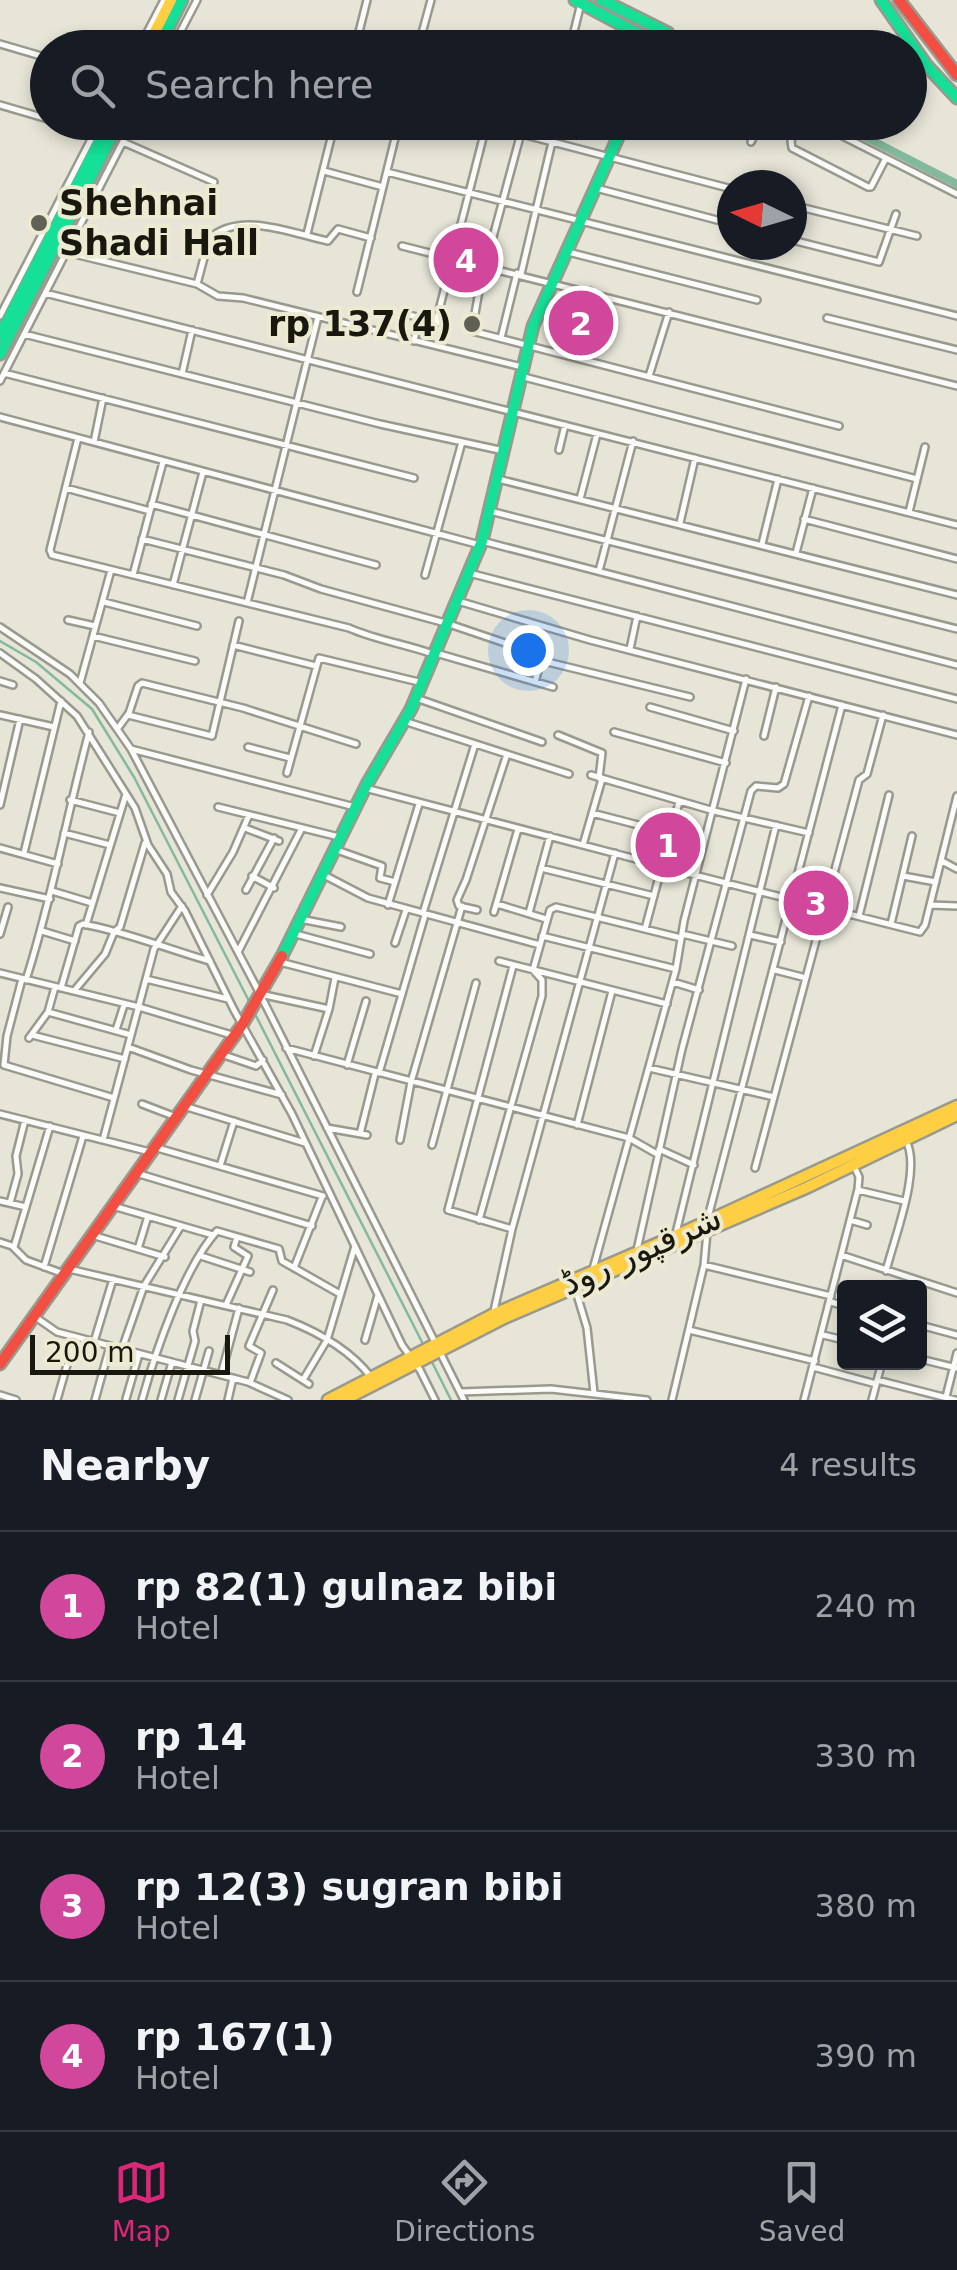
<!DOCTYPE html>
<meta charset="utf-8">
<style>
:root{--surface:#171b24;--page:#242831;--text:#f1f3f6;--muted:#9ea1a6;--line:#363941;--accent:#db2777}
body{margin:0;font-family:"DejaVu Sans","Noto Naskh Arabic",sans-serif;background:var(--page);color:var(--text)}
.controls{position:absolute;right:30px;bottom:30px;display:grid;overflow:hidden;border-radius:10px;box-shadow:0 5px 15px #0003}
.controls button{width:90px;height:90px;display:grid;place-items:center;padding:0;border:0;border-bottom:2px solid var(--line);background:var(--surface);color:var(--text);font:50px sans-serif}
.compass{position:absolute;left:717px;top:170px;width:90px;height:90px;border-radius:50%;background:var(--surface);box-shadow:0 5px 15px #0003;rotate:275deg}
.scale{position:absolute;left:30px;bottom:25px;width:200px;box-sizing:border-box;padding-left:10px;border:5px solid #19180f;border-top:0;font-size:28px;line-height:35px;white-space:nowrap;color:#19180f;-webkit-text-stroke:8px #ecead1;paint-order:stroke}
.you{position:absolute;left:528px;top:650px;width:35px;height:35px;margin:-25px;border:8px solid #fff;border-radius:50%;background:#1a73e8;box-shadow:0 0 0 15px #1a73e833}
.badge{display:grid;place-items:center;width:65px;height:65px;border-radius:50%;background:var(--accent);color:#fff;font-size:32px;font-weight:700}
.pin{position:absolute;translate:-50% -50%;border:5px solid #fff;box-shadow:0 2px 10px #0006}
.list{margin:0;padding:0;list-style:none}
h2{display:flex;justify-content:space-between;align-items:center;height:130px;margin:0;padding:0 40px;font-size:42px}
h2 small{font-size:32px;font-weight:400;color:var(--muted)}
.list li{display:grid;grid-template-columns:65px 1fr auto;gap:30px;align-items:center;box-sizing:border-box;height:150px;padding:0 40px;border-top:2px solid var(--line)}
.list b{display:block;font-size:38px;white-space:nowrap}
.list p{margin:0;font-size:32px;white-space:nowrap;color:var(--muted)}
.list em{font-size:32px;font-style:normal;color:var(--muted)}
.icon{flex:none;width:55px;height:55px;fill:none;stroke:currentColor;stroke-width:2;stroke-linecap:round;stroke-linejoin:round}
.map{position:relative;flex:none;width:957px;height:1400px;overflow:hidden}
.search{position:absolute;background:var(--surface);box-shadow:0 5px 15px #0003;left:30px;right:30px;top:30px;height:110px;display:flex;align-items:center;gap:25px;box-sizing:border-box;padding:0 35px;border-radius:55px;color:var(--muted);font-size:38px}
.sheet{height:730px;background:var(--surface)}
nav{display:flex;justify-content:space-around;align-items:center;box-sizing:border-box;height:140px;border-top:2px solid var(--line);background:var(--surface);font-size:28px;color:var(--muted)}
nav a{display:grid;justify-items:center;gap:5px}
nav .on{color:var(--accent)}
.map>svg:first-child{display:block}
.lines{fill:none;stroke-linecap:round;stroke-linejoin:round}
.stream{stroke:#85b99d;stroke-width:2.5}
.canal{stroke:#85b99d;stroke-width:8}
.street-casing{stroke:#99998e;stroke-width:10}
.fast-casing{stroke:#99998e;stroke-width:15}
.slow-casing{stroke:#99998e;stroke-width:15}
.jam-casing{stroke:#99998e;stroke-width:15}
.street{stroke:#fbfbf9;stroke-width:5}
.fast{stroke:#16e098;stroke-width:10}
.slow{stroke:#ffcf43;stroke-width:10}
.jam{stroke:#f24e42;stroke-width:10}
.poi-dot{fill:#616055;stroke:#ecead1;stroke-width:4}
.labels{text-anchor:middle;stroke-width:8;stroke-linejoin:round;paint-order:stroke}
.poi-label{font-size:35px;font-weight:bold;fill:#19180f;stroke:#ecead1;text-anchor:start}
.street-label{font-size:35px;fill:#19180f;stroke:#ecead1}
</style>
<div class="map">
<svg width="957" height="1400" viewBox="0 0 957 1400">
<rect width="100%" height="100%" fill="#e6e5d7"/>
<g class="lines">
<path class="stream" d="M0 641 36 662 92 709 134 777 250 1003
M253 1010 424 1346
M430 1358 451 1400"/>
<path class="canal" d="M591 0 685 48
M836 122 957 184"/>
<defs>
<path id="street" d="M0 44 48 58
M139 48 164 0
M172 48 197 0
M355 48 367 0
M418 48 431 0
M570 48 581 3
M0 105 48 119
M59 122 95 133
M476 122 732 189
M735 122 756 132
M799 122 791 141 792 148 868 187H871L886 158
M815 122 957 194
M521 133 480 285 472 331 839 426
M547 140 552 122
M123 142 214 182
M751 142 761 122
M324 171 383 187
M387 172 957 316
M596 188 732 224
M792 205 917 236
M307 234 335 122
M792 240 879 262 896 214
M402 246 957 386
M66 252 197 284 218 296 243 298 522 367
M568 252 757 300
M521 274 552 142
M197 284 209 239C240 210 294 234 328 241L338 229 371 238
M357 292 399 122
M45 293 957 525
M409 315 441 323
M0 316 100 122
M827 318 957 350
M436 322 486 126
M579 326 590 291
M24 334 380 424 504 451
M501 338 517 273
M414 341 419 318
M4 373 414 478
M182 374 192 330
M520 376 917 479
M649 376 669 312
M0 381 133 122
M0 417 480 545
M78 438 50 550 52 555 349 628C376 640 405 644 433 654
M94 442 103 398
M559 450 565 425
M498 479 957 595
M66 488 150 511
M580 499 597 434
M151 504 376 565
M490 511 957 629
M909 512 925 447
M804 519 957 559
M680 523 695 458
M142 539 284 575 321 589 449 624 505 643 519 655 690 697
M482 541 957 665
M762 544 778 479
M796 553 813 488
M599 571 633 441
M469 573 957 699
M133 575 163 462
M425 575 462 442
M173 585 203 472
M458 601 590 640 957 735
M104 602 197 626
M247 603 318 317
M68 620 95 626
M0 627 70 674 99 703 131 749 260 994 464 1400
M93 636 195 661
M233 645 316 666
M630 649 637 616
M0 653 36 679 77 716 135 808 148 845 167 874 171 892 185 911 234 1010 292 1114 402 1345 420 1370 435 1400
M436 653 553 687
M0 681 13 685
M535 682 541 661
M80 683 111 570
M416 698 542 742
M650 707 734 731
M0 715 54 727
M128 715 212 736 239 621
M404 721 569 774
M118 728 129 713 138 686 142 683 243 708 356 744
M614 732 726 763
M558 735 602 753 599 778
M764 736 776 687
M248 747 290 758
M131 749 355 807
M287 773 319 658 423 683
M591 775 714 811 809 833
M365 788 636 859
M70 800 120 813
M0 805 20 719
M218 807 339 837
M592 813 642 826
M245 828 279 841
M64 833 110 845
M583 845 602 779
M0 848 58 864
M334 849 382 866 380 878 395 882
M24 853 61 701
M942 861 957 869
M647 863 920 932 925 925 957 796
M541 868 654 896
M322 874 368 898 540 945
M252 876 274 888
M903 876 936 882
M0 888 50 899
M246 890 274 838
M52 891 92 903
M207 895 233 852 249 815
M497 904 546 919
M388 905 419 804
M930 905 957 906
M477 910 459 906 457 900 466 880 507 754
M494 912 518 829
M423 913 475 744
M529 913 550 836
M859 916 889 795
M300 919 341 927
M891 924 912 836
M86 925 126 794
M645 929 679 802
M42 931 75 941
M292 933 370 954
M0 934 8 907
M682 934 732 946
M750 935 781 942
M542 936 676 969
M395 943 406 910
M238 952 302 828
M499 961 667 1004
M280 962 402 994
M775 970 806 978
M0 973 139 1007 235 1036
M22 979 7 1036 4 1065 114 1098
M146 979 228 999
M26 980C52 898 67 815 89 732
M673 982 699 990
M61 988 79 926 83 924C127 932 167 949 210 961
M74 991 105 954 114 932 120 927 145 843
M260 994 329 1009
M48 1012 131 1035
M116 1030 124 1005
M32 1035 125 1059
M29 1038 48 1012 55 987
M128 1047 191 1070 282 1095
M286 1048 629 1138 657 1154
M221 1054 256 1066 263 1060
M314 1056 329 1009 335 978
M347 1065 366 1001
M649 1068 774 1097
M379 1073 425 915
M142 1104 176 1117
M184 1106 305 1143
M0 1114 150 1152
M577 1125 612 991
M327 1128 367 1135
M360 1134 375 1074
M103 1140 154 949 182 906
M400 1140 411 1082 462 906
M432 1145 476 983
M154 1147 323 1196
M659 1149 694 1165
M220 1166 234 1121
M755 1168 859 780 867 774 883 715
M136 1173 312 1226
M858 1190 904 1201
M0 1201 26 1207
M10 1203 18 1174 16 1156 25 1120
M113 1206 213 1235
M479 1220 542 996V980L533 970 550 910 556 907 681 938
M850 1220 867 1225
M707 1221 842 705
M512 1229 448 1210 513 966
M676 1233 776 825
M92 1235 165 1257
M0 1242 12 1246 26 1260 64 1274
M14 1247 50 1126
M138 1249 148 1216
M637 1250 682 1049 751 791 756 786 778 788 784 784 809 696
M841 1255 957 1293
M201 1256 250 1272
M704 1265 831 1296
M44 1267 83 1136
M294 1268 322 1197
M69 1269 287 1320C318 1332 351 1351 371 1377
M593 1269 676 969 684 921 746 679
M886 1271C894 1238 923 1167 905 1139
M575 1288 587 1328 594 1393
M831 1302 844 1306
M226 1305 248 1256 234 1247 237 1237
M494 1311 512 1229 615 853
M34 1316 57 1332 248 1382 288 1400
M920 1325 957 1335
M689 1330 815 1361
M823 1335 844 1340
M365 1340 378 1295
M94 1342 113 1279
M122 1349 144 1286 181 1226
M920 1359 957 1368
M276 1363 309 1384
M813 1367 876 1384
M221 1375 239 1308
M303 1380 327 1340 355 1246
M877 1380 955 1400
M250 1383 261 1353 249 1346 273 1290
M460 1392 551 1389 647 1400
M0 1395 16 1400
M946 1397 957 1353
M126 1399 139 1354
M57 1400 75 1337
M95 1400 110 1346
M142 1400C155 1353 184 1267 217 1231L279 1249 282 1261 340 1294
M161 1400 172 1362
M178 1400 195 1341 193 1331 201 1300
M195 1400 209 1351
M228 1400 233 1378
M672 1400 704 1265 707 1232
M804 1400 858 1189 859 1177 854 1166
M872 1400 882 1362"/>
<path id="fast" d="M575 0 661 46
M602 0 668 33 660 48
M881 0 927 66 957 98
M158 48 182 0
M0 335 109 122
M0 354 119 122
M282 956 367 784 411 709 482 541 533 326 625 122"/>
<path id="slow" d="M147 48 171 0
M328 1400 494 1314 675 1236 957 1106
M344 1400 502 1319 808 1187 957 1115"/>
<path id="jam" d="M899 0 957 75
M0 1364 242 1025 282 956"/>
</defs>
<use href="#street" class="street-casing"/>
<use href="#fast" class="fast-casing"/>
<use href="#slow" class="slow-casing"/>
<use href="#jam" class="jam-casing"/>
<use href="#street" class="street"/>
<use href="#fast" class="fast"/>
<use href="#slow" class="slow"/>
<use href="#jam" class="jam"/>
</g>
<g class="poi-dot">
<circle cx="39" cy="223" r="10"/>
<circle cx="472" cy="324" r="10"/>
</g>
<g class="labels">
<g class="poi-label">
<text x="59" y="215">Shehnai<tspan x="59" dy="40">Shadi Hall</tspan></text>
<text x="452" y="336" text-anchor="end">rp 137(4)</text>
</g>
<g class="street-label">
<text transform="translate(641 1250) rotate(-24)" y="12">شرقپور روڈ</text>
</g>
</g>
</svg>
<div class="controls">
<button><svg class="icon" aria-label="layers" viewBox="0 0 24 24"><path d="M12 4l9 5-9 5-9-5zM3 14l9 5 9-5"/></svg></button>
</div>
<svg class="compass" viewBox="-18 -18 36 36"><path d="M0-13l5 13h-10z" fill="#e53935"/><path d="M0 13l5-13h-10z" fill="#9ea1a6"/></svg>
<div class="scale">200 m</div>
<div class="you"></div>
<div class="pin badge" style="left:668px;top:845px;background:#d1479c">1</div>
<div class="pin badge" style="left:581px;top:323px;background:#d1479c">2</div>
<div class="pin badge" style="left:816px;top:903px;background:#d1479c">3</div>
<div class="pin badge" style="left:466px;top:260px;background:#d1479c">4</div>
<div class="search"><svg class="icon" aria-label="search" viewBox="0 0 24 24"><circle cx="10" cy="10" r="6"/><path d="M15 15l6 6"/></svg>Search here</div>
</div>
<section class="sheet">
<h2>Nearby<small>4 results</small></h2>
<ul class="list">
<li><span class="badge" style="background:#d1479c">1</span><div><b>rp 82(1) gulnaz bibi</b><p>Hotel</p></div><em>240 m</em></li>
<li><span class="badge" style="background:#d1479c">2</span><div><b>rp 14</b><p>Hotel</p></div><em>330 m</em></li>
<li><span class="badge" style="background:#d1479c">3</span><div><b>rp 12(3) sugran bibi</b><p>Hotel</p></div><em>380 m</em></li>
<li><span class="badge" style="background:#d1479c">4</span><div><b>rp 167(1)</b><p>Hotel</p></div><em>390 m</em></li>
</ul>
</section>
<nav>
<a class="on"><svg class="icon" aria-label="map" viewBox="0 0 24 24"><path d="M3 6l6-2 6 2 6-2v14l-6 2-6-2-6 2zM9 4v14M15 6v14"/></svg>Map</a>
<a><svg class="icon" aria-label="directions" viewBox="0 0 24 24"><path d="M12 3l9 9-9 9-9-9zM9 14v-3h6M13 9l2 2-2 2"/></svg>Directions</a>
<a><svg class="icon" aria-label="saved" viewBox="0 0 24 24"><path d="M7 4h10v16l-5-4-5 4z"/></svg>Saved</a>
</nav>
